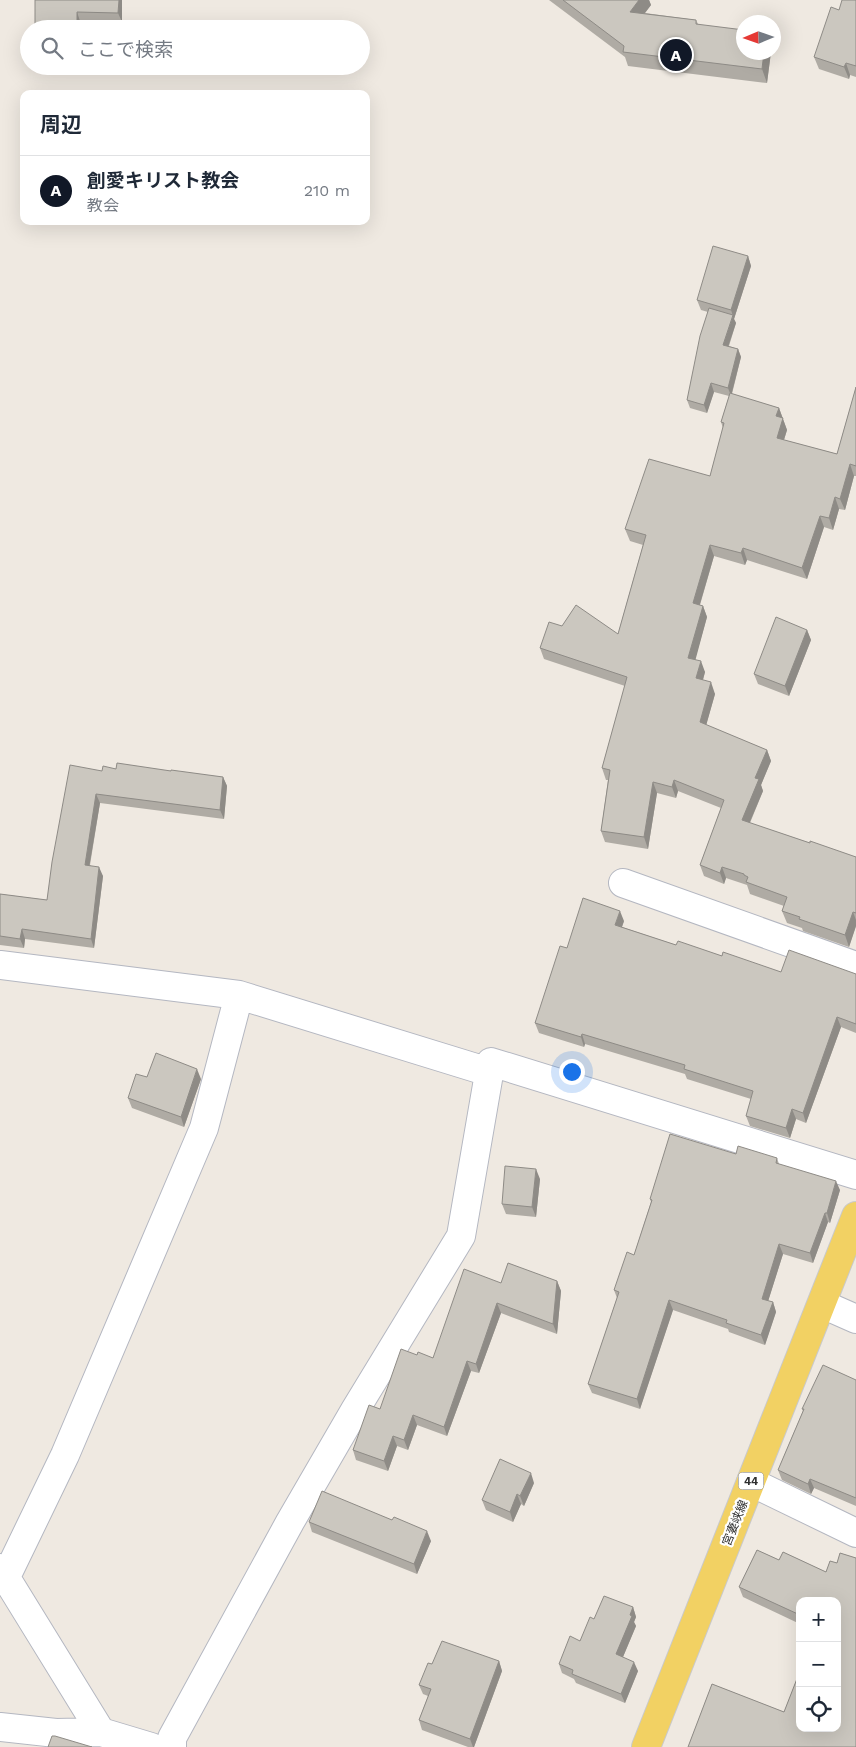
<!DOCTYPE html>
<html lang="ja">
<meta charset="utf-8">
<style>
:root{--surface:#fff;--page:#f6f6f7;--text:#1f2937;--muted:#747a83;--line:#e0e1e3;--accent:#111827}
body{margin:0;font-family:"Work Sans","Noto Sans JP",sans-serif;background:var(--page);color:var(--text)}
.controls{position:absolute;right:15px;bottom:15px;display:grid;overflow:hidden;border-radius:10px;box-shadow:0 5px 20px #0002}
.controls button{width:45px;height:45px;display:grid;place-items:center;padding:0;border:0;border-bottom:1px solid var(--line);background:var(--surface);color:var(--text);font:25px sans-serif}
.compass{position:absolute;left:736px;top:15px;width:45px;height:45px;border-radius:50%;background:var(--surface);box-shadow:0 5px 20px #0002;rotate:268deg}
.you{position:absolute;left:571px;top:1071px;width:18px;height:18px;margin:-12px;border:4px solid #fff;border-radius:50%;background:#1a73e8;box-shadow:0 0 0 8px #1a73e833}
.badge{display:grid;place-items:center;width:32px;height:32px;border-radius:50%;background:var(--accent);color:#fff;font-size:16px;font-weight:700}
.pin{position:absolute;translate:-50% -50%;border:2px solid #fff;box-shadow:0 1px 5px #0006}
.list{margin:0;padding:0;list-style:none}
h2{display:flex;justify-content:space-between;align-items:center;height:65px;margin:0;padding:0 20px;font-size:21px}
h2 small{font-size:16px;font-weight:400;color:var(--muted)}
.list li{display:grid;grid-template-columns:32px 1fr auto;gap:15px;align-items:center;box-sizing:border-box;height:70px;padding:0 20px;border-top:1px solid var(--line)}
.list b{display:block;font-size:19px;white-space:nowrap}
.list p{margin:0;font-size:16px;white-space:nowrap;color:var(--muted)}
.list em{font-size:16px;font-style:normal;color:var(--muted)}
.icon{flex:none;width:28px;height:28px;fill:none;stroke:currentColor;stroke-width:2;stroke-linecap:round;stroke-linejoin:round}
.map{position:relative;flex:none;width:856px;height:1747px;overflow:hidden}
.search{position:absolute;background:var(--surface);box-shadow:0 5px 20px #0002;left:20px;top:20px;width:350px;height:55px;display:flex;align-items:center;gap:12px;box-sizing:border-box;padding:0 18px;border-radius:28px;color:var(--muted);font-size:19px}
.panel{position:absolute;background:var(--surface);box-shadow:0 5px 20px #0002;left:20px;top:90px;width:350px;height:135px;border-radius:10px}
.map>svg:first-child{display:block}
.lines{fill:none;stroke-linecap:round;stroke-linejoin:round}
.minor-casing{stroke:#b4b7c1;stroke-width:30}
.major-casing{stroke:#c9c9c9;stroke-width:30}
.minor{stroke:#fff;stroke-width:28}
.major{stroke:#f2d163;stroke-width:28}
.wall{fill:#afaba4}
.shaded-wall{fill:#8e8b86}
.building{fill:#cbc7bf;stroke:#8e8b86}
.labels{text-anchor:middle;stroke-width:4.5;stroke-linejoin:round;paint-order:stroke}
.shield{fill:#fff;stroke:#6d6d6d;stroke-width:1}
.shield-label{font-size:11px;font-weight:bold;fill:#2e2e2e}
.street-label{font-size:12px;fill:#2e2e2e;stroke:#fff}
</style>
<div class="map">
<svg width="856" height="1747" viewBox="0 0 856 1747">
<rect width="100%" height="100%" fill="#efe9e1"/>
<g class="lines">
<defs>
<path id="minor" d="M623 883 856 966
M0 965 239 995 489 1072
M822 1304 856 1319
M751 1482 856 1533
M0 1568 101 1732
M6 1577 65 1455 204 1128 239 995
M0 1727 56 1733 101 1732 151 1747
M172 1747V1738L290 1522 355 1410 461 1236 491 1062 856 1175"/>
<path id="major" d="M646 1747 856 1216"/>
</defs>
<use href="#minor" class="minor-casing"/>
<use href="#major" class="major-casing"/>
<use href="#minor" class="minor"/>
<use href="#major" class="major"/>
</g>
<path class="wall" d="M35 0H122V22L80 21V29H35Z
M549 0H649L651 5 645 13 696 20 698 24 744 52H771L767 83 628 66 625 57Z
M856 0V77L850 75 849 79 819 69 814 57 839 10Z
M748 256 751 266 734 319 736 323 729 346 738 349 741 357 732 394 779 408 787 430 784 440 837 454 856 387V476H854L845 510 839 509 833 530 824 527 807 579 747 560 745 565 714 556 700 605 703 606 707 617 695 659 705 672 703 680 715 694 706 725 767 750 771 761 761 785 763 791 750 823 810 843 856 857V926L849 947 803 931 802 928 787 923 782 911 784 906 750 894 747 885 726 878 724 884 704 876 700 865 721 808 678 791 676 798 657 793 648 849 605 842 601 831 608 780H606L602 768 625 686 544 659 540 648 562 626 618 634 643 545 630 541 625 529 710 476 723 428 721 422 729 396 714 392 707 413 690 408 687 400 708 312 701 310 697 300Z
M807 630 811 640 789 696 758 684 754 674Z
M116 769 171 771 223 777 227 786 224 819 100 803 90 865 103 876 94 948 25 939 24 948 0 945V894L47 900 102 771Z
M624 921 622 927 676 945 722 956 781 972 856 974V1033L841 1027 806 1123 796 1119 790 1138 750 1126 746 1116 751 1099 687 1079 685 1074 585 1044 584 1047 539 1033 535 1023 567 948Z
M147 1077 201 1079 184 1127 132 1108 128 1098Z
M736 1154 777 1158 779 1164 840 1190 830 1223 828 1222 813 1263 783 1254 768 1301 773 1302 776 1312 765 1345 729 1332 728 1329 673 1310 640 1409 592 1393 588 1384 617 1298 614 1290 634 1255 651 1202 650 1199Z
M540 1179 536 1217 506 1214 502 1204Z
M557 1281 561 1291 557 1334 501 1313 479 1373 471 1371 447 1436 417 1425 408 1450 397 1446 388 1471 356 1460 353 1450 380 1409 417 1355 433 1358 501 1283Z
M856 1380V1506L814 1488 811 1494 782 1480 778 1470 803 1411 802 1409Z
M534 1483 524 1506 521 1504 513 1522 486 1510 482 1500Z
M309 1522 431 1541 417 1574 312 1532Z
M757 1550 779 1560 783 1552 826 1572 830 1561 837 1563 840 1553 856 1558V1747H688L712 1684 784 1712 800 1671V1728H837V1601H800V1624L743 1597 739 1587Z
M633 1607 636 1617 634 1622 636 1626 623 1657 638 1671 625 1703 576 1683 574 1679 562 1673 559 1664 580 1641 594 1619Z
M499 1661 502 1671 474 1747H468L422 1730 419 1720 428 1696 423 1694 419 1685 432 1664Z"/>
<path class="shaded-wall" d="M119 0H122V22L118 13Z
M639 0H649L651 5 635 26 630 12Z
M77 12 80 21V29H77Z
M764 52H771L767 83 762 69Z
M846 63 850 75 849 79 844 67Z
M748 256 751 266 734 319 736 323 726 353 723 345 733 316 731 310Z
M738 349 741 357 731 396 728 388Z
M711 383 714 392 707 413 704 405Z
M779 408 787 430 781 449 777 438 776 416Z
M850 464 854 476 845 510 840 499Z
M835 497 839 509 833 530 829 518Z
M820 516 824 527 807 579 802 568Z
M710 545 714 556 697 614 693 603Z
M743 548 747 560 745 565 741 553Z
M703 606 707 617 693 669 688 658Z
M807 630 811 640 789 696 785 686Z
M701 661 705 672 700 690 696 678Z
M711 682 715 694 704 733 700 722Z
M767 750 771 761 761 785 763 791 746 831 742 820 755 778Z
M223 777 227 786 224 819 220 810Z
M674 780 678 791 676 798 672 787Z
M653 782 657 793 648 849 644 837Z
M96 794 100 803 88 874 85 865Z
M99 867 103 876 94 948 91 939Z
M722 867 726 878 724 884 720 873Z
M620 911 624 921 619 935 615 925Z
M853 912 856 920V926L849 947 845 935Z
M22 929 25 939 24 948 20 939Z
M837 1017 841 1027 806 1123 803 1113Z
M582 1034 585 1044 584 1047 581 1037Z
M197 1069 201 1079 184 1127 181 1117Z
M792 1109 796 1119 790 1138 786 1128Z
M536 1169 540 1179 536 1217 532 1207Z
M836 1181 840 1190 830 1223 827 1213Z
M825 1213 828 1222 813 1263 810 1253Z
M779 1244 783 1254 766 1308 762 1299Z
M557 1281 561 1291 557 1334 553 1324Z
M669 1300 673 1310 640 1409 637 1399Z
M773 1302 776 1312 765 1345 761 1335Z
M497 1303 501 1313 479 1373 476 1364Z
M467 1361 471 1371 447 1436 444 1427Z
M413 1415 417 1425 408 1450 404 1440Z
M393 1436 397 1446 388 1471 384 1461Z
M531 1473 534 1483 524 1506 520 1496Z
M810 1479 814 1488 811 1494 808 1484Z
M517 1494 521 1504 513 1522 510 1512Z
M427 1531 431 1541 417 1574 414 1564Z
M633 1607 636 1617 634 1622 636 1626 620 1664 616 1654Z
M499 1661 502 1671 474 1747H473L470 1739Z
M634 1662 638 1671 625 1703 621 1694Z"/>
<path class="building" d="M35 0H119L118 13 77 12V29H35Z
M563 0H639L630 12 696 20V24L744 30V52H764L762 69 623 52 624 46Z
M842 0H856V66L846 63 844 67 814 57 831 7 839 10Z
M713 246 748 256 731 310 697 300Z
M709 308 733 315 723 345 738 349 728 388 711 383 704 405 687 400 700 336Z
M856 387V466L850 464 840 499 835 497 829 518 820 516 802 568 743 548 741 553 710 545 693 603 703 606 688 658 701 661 696 678 711 682 700 722 767 750 755 778 759 779 742 820 810 843V841L856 857V913L853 912 845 935 799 919 800 917 782 911 787 897 746 882 748 877 744 875V874L722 867 720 873 700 865 724 800 674 780 672 787 653 782 644 837 601 831 610 770 602 768 627 677 540 648 549 622 562 626 576 605 618 634 646 535 625 529 649 459 710 476 724 423 721 422 730 393 779 408 776 416 783 418 777 438 837 454Z
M776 617 807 630 785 686 754 674Z
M117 763 171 771V770L223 777 220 810 96 794 85 865 99 867 91 939 22 929 20 939 0 936V894L47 900 52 862 70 765 102 771 103 766 116 769Z
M583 898 620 911 615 925 676 945 678 941 722 956 723 952 781 972 789 950 856 974V1024L837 1017 803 1113 792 1109 786 1128 746 1116 753 1091 684 1069 685 1065 582 1034 581 1037 535 1023 560 946 567 948Z
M156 1053 197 1069 181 1117 128 1098 136 1074 147 1077Z
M670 1134 736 1154 738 1146 777 1158 776 1163 836 1181 827 1213H825L810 1253 779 1244 762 1299 773 1302 761 1335 726 1323 727 1320 669 1300 637 1399 588 1384 619 1292 614 1290 627 1252 634 1255 652 1200 650 1199Z
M505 1166 536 1169 532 1207 502 1204Z
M508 1263 557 1281 553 1324 497 1303 476 1364 467 1361 444 1427 413 1415 404 1440 393 1436 384 1461 353 1450 369 1405 380 1409 401 1349 417 1355 418 1352 433 1358 464 1269 501 1283Z
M823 1365 856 1380V1498L810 1479 808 1484 778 1470 804 1409H802Z
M500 1459 531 1473 520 1496 517 1494 510 1512 482 1500Z
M322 1491 392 1520 394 1517 427 1531 414 1564 309 1522Z
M757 1550 779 1560 783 1552 826 1572 830 1561 837 1563 840 1553 856 1558V1747H688L712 1684 784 1712 800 1671V1728H837V1601H800V1615L739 1587Z
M604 1596 633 1607 630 1615 632 1616 616 1654 634 1662 621 1694 572 1674 573 1670 559 1664 570 1636 580 1641 590 1617 594 1619Z
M442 1641 499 1661 470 1739 419 1720 431 1689 419 1685 428 1663 432 1664Z
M52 1736H55L92 1747H48Z"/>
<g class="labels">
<rect class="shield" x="738.5" y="1472.5" width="25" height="17" rx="4"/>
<g class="shield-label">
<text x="751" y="1485">44</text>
</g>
<g class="street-label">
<text transform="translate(735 1523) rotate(-68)" y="4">宮妻峡線</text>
</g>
</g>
</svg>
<div class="controls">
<button>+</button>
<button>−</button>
<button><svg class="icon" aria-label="locate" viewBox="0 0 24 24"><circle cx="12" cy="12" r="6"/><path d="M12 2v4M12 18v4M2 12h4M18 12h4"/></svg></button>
</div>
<svg class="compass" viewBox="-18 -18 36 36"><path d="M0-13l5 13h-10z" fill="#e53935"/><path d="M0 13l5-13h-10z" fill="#747a83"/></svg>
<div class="you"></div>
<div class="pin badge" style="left:676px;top:55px">A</div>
<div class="search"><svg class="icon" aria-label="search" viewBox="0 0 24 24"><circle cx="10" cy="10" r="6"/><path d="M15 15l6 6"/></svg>ここで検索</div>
<section class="panel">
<h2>周辺<small></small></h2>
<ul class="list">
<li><span class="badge">A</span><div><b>創愛キリスト教会</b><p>教会</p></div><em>210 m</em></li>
</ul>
</section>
</div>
